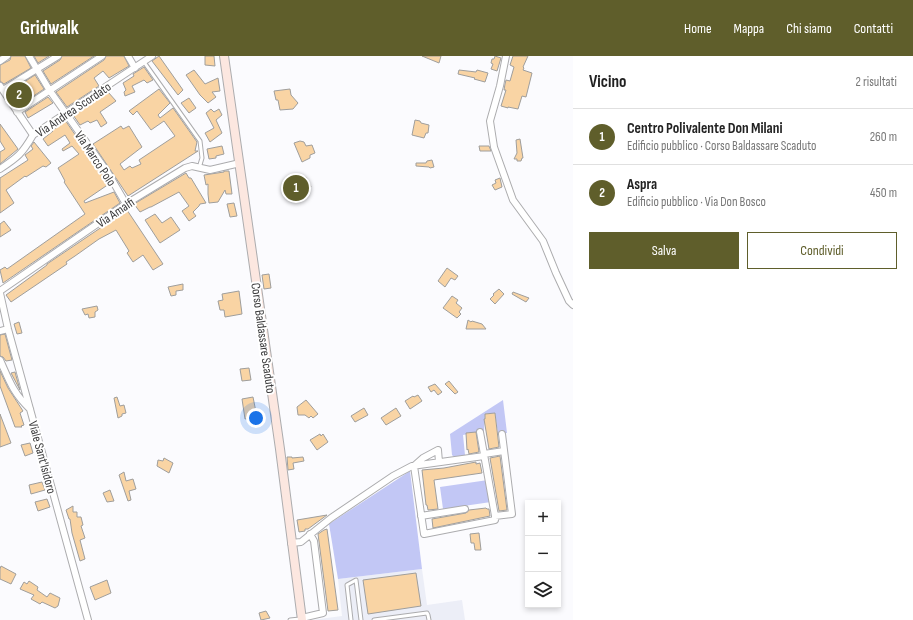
<!DOCTYPE html>
<html lang="it">
<meta charset="utf-8">
<style>
:root{--surface:#fff;--page:#f6f6f6;--text:#222;--muted:#767676;--line:#e0e0e0;--accent:#5f5e2b}
body{margin:0;font-family:"Sofia Sans Condensed",sans-serif;background:var(--page);color:var(--text)}
.controls{position:absolute;right:12px;bottom:12px;display:grid;overflow:hidden;border-radius:0px;box-shadow:0 2px 6px #0003}
.controls button{width:36px;height:36px;display:grid;place-items:center;padding:0;border:0;border-bottom:1px solid var(--line);background:var(--surface);color:var(--text);font:20px sans-serif}
.you{position:absolute;left:256px;top:362px;width:14px;height:14px;margin:-10px;border:3px solid #fff;border-radius:50%;background:#1a73e8;box-shadow:0 0 0 6px #1a73e833}
.badge{display:grid;place-items:center;width:26px;height:26px;border-radius:50%;background:var(--accent);color:#fff;font-size:13px;font-weight:700}
.pin{position:absolute;translate:-50% -50%;border:2px solid #fff;box-shadow:0 1px 4px #0006}
.list{margin:0;padding:0;list-style:none}
h2{display:flex;justify-content:space-between;align-items:center;height:52px;margin:0;padding:0 16px;font-size:17px}
h2 small{font-size:13px;font-weight:400;color:var(--muted)}
.list li{display:grid;grid-template-columns:26px 1fr auto;gap:12px;align-items:center;box-sizing:border-box;height:56px;padding:0 16px;border-top:1px solid var(--line)}
.list b{display:block;font-size:15px;white-space:nowrap}
.list p{margin:0;font-size:13px;white-space:nowrap;color:var(--muted)}
.list em{font-size:13px;font-style:normal;color:var(--muted)}
.actions{display:flex;gap:8px;padding:12px 16px}
.actions a{flex:1;padding:9px 0;border:1px solid var(--accent);border-radius:0px;text-align:center;font-size:14px;color:var(--accent)}
.actions .main{background:var(--accent);color:#fff}
.icon{flex:none;width:22px;height:22px;fill:none;stroke:currentColor;stroke-width:2;stroke-linecap:round;stroke-linejoin:round}
.map{position:relative;flex:none;width:573px;height:564px;overflow:hidden}
header{display:flex;align-items:center;gap:24px;box-sizing:border-box;height:56px;padding:0 20px;background:var(--accent);color:#fff}
header strong{font-size:19px}
nav{display:flex;gap:22px;margin-inline-start:auto;font-size:14px}
main{display:flex}
aside{flex:1;background:var(--surface)}
.map>svg:first-child{display:block}
.built{fill:#eceef7}
.green{fill:#c2c7f5}
.building{fill:#f9d4a4;stroke:#9f9e9c}
.lines{fill:none;stroke-linecap:round;stroke-linejoin:round}
.lane-casing{stroke:#acacae;stroke-width:5}
.street-casing{stroke:#acacae;stroke-width:8}
.secondary-casing{stroke:#acacae;stroke-width:10}
.lane{stroke:#fff;stroke-width:3}
.street{stroke:#fff;stroke-width:6}
.secondary{stroke:#fce7e0;stroke-width:8}
.labels{text-anchor:middle;stroke-width:4;stroke-linejoin:round;paint-order:stroke}
.street-label{font-size:13px;fill:#3b3b3c;stroke:#fff}
</style>
<header>
<strong>Gridwalk</strong>
<nav><a>Home</a><a>Mappa</a><a>Chi siamo</a><a>Contatti</a></nav>
</header>
<main>
<div class="map">
<svg width="573" height="564" viewBox="0 0 573 564">
<rect width="100%" height="100%" fill="#fbfbfe"/>
<path class="built" d="M422 513 427 549 462 544 465 564H312L342 560 338 523Z"/>
<path class="green" d="M503 344 507 377 498 378 495 357 485 358 484 375 463 379 465 399 454 401 452 399 450 378Z
M410 415 422 513 338 523 329 468Z
M488 424 491 446 443 453 440 431Z"/>
<path class="building" d="M11 0H25L31 12 4 28 0 25V9L10 4Z
M34 0H49L38 7Z
M62 0H94L51 28 43 15 60 4Z
M106 0H124L129 10 109 22 103 15 94 22 99 30 67 51 56 36 104 4Z
M159 0 183 34 178 39 152 5Z
M205 0H214L215 10 205 9Z
M422 0H441L439 7Z
M495 0 501 2 497 15 491 13 493 8 491 7 492 3H494Z
M513 0H528L523 11 524 12 523 14 532 17 526 41 522 40 518 53 508 51V52L501 50 506 34H504L505 28 506 24 510 25 514 11 510 9Z
M144 11 153 24 147 27 144 24 132 30 135 36 125 40 124 36 126 34 123 27 134 20 133 18Z
M194 14 205 28 218 22 220 35 212 36 216 41 208 47 200 39 186 19Z
M459 14 476 16 477 14 488 17 485 26 474 23 475 22 458 18Z
M35 19 44 33 20 49 10 35Z
M159 33 170 47 158 59 160 62 173 52 197 86 195 95H198L128 140 93 88 121 70 123 73 129 70 142 91 120 108 124 114 130 110 132 112 141 108 139 104 175 80 164 65 151 74 137 55 133 59 129 55Z
M290 33 291 39 298 47 293 53 280 54 278 44H276L274 35Z
M108 36 116 45 100 56 107 67 101 71 97 64 90 67 88 65 80 69 73 59Z
M48 41 53 47 28 62 25 56Z
M189 42 196 52 189 57 181 47Z
M211 53 214 56 219 53 222 59 216 64 222 77 210 86 205 77 214 72 206 57Z
M65 64 109 128 84 145 85 147 114 136 120 147 3 227 0 214 5 211 7 213 85 158 64 126 65 125 58 112 79 98 72 90 63 95 62 93 70 87 65 79 48 90 43 83 53 75 52 74 58 71 57 69Z
M415 64 420 65 421 67 429 69 428 77H426L424 82 412 79Z
M0 68 18 93 0 108V96L5 93 0 85Z
M520 83 523 102H522L521 105H517V103H514L517 97 516 84Z
M300 85 304 86 306 90 312 89 315 97 310 99V102L302 106 294 87Z
M34 86 51 107 46 111 43 110 26 121 25 120 6 134 14 147 0 157V122L28 104 25 99 33 93 31 90Z
M222 90 224 98 216 100V102L209 103 207 93Z
M479 90H489L491 95H480Z
M432 104 434 111 430 112 429 111 416 110V107H426L427 105Z
M224 115H229L232 138H226L225 134 218 146 209 147 208 138V128L206 129 204 119 224 116Z
M186 117 189 122H191L206 147 200 148 199 150 193 156 196 160 189 165 182 155 189 150 179 136 151 151H150L140 156 134 148Z
M300 121 304 122 306 121 311 131 305 135 303 133 293 136 295 130V129Z
M500 122 502 131 495 134 492 129 496 127 495 124Z
M234 147 237 160 230 161 227 148Z
M127 154 163 208 153 214 143 199 133 206 127 197 129 195 116 174 99 183 75 200 66 206 67 208 11 246 6 239 47 209V208Z
M155 158 162 167 171 161 180 174 160 187 145 164Z
M4 165 11 174 0 181V168Z
M447 212 458 220 455 224 451 222 445 231 438 225Z
M269 218 271 232 264 233 262 219Z
M183 228V234L176 235V239L171 240 168 231Z
M499 233 504 238 495 248 490 243 494 239 493 238Z
M239 235 242 258 225 261 224 254H220L218 245 223 244 222 238Z
M513 236 529 242 526 246 512 238Z
M452 240 458 244 456 247 462 252 459 256 461 258 457 262 443 252Z
M97 250 98 254 95 256V261L89 262 88 258 85 259 82 253Z
M468 264 471 266 472 265 482 268 486 273H466Z
M19 266 22 277 17 278 14 268Z
M5 278 12 304 6 305 3 301 0 300V279Z
M249 312 251 324 242 325 240 313Z
M0 315 8 332 23 355 20 357 24 369 21 370 22 371H15L0 330Z
M15 316 20 334 11 317Z
M449 325 458 336 455 338 445 328Z
M435 328 442 336 438 339 434 334 431 336 428 331Z
M418 339 422 345 410 353 405 345 413 340 414 341Z
M117 341 120 350 124 349 126 357 122 358V360L118 362 114 342Z
M253 341 257 361 245 363 242 343Z
M306 344 318 358 313 362 311 360 309 362 305 359H298L297 351Z
M364 352 368 359 355 366 351 360Z
M396 352 401 360 386 369 381 362Z
M495 357 499 391 489 393 484 363H485V358Z
M0 358 11 387 0 391Z
M476 376 479 396 469 398 468 393 467 394 466 377Z
M320 378 321 380 323 378 328 386 317 394 310 384Z
M30 387 33 397 25 400 21 389Z
M500 400 507 454 499 455 490 402Z
M287 401H292V402L303 401 304 405 293 407 294 413 288 414Z
M164 402 173 407 169 417 157 410 158 404 163 405Z
M476 406V408L480 407 482 417 434 424 438 453 428 454 427 449H426L422 414 444 412Z
M124 416 126 425 133 423 136 433 129 435 131 444 128 445 119 419Z
M42 426 45 434 31 438 29 429Z
M110 434 114 445 107 446 103 437Z
M47 443 50 451 38 455 35 446Z
M73 450V456H77V461H81L83 469 81 470 85 482 80 484 85 503 80 505 72 477 70 463H69L66 454Z
M486 452 487 453H489L490 460 433 472 432 463 466 457 469 454Z
M327 459 308 473H305V475L299 476 297 464Z
M327 473 338 554 328 555 318 478 324 474Z
M479 477 481 494H475L474 487H471L470 478Z
M1 510 16 518 11 528 0 523V513Z
M416 517 421 550 368 558 363 524Z
M107 524 111 537 95 544 90 531Z
M29 525 38 531 37 534 47 541 50 537 60 542 58 550 55 552 42 546 40 548 31 543 34 539 20 533 24 526 27 528Z
M266 555 270 562 261 564 259 557Z"/>
<g class="lines">
<defs>
<path id="lane" d="M144 6 200 85 202 102 199 112
M290 564 300 563
M351 564 347 529 356 524 361 564
M374 564 427 557 428 559 429 564"/>
<path id="street" d="M29 0 50 35 108 117 126 148
M128 0 135 12
M506 0 500 30 490 65 494 91 513 144 543 185 556 217 569 245 573 249
M0 5 7 0
M0 30 33 79
M3 34 58 0
M17 56 102 0
M0 113C18 101 22 98 33 79L152 0
M0 235 126 148 185 112 192 110 210 114 240 107
M0 237 8 273 88 564
M0 275 8 273
M0 304C9 324 13 337 30 353
M480 376 495 460
M484 398 504 395
M439 406 438 394 423 402 414 410 424 478 495 464V460L512 458 502 378
M421 460 465 453
M291 487 301 486 331 462 393 420 412 410 484 400
M302 562 323 557 314 485 310 478"/>
<path id="secondary" d="M224 0 280 393 302 564"/>
</defs>
<use href="#lane" class="lane-casing"/>
<use href="#street" class="street-casing"/>
<use href="#secondary" class="secondary-casing"/>
<use href="#lane" class="lane"/>
<use href="#street" class="street"/>
<use href="#secondary" class="secondary"/>
</g>
<g class="labels">
<g class="street-label">
<text transform="translate(73 53) rotate(-34)" y="5">Via Andrea Scordato</text>
<text transform="translate(96 102) rotate(56)" y="5">Via Marco Polo</text>
<text transform="translate(115 156) rotate(-34)" y="5">Via Amalfi</text>
<text transform="translate(264 282) rotate(82)" y="5">Corso Baldassare Scaduto</text>
<text transform="translate(43 401) rotate(75)" y="5">Viale Sant'Isidoro</text>
</g>
</g>
</svg>
<div class="controls">
<button>+</button>
<button>−</button>
<button><svg class="icon" aria-label="layers" viewBox="0 0 24 24"><path d="M12 4l9 5-9 5-9-5zM3 14l9 5 9-5"/></svg></button>
</div>
<div class="you"></div>
<div class="pin badge" style="left:296px;top:132px">1</div>
<div class="pin badge" style="left:19px;top:39px">2</div>
</div>
<aside>
<h2>Vicino<small>2 risultati</small></h2>
<ul class="list">
<li><span class="badge">1</span><div><b>Centro Polivalente Don Milani</b><p>Edificio pubblico · Corso Baldassare Scaduto</p></div><em>260 m</em></li>
<li><span class="badge">2</span><div><b>Aspra</b><p>Edificio pubblico · Via Don Bosco</p></div><em>450 m</em></li>
</ul>
<div class="actions"><a class="main">Salva</a><a>Condividi</a></div>
</aside>
</main>
